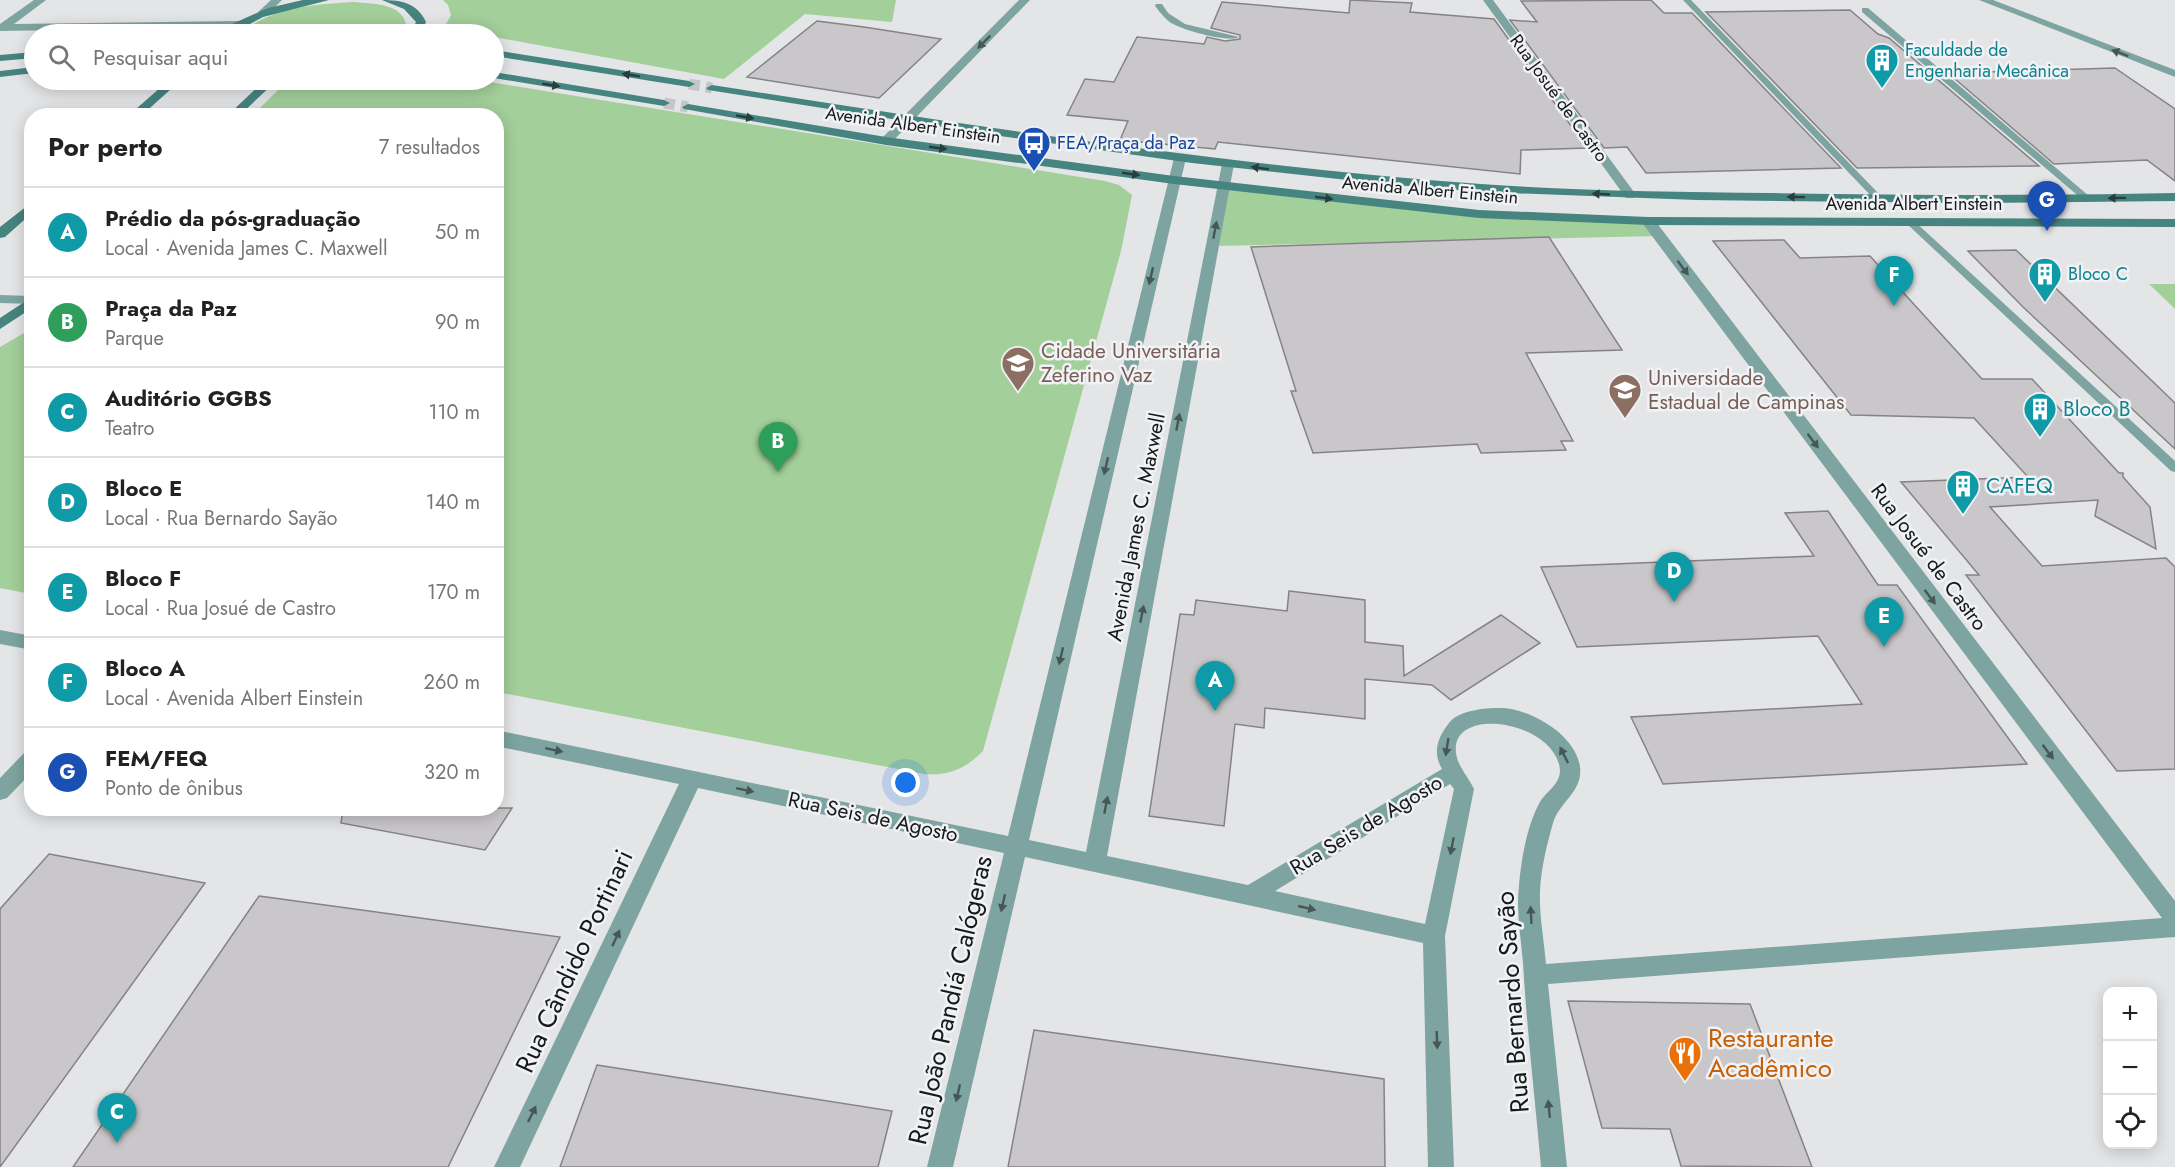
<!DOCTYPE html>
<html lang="pt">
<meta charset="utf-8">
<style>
:root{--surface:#fff;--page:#f2f2f2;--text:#222;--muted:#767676;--line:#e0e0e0;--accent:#0b8043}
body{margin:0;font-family:Jost,sans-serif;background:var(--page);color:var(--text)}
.controls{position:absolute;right:18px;bottom:18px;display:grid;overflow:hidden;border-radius:12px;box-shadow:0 3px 15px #0003}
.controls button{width:54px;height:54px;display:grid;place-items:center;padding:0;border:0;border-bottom:2px solid var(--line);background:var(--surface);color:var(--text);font:30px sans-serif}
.you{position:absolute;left:906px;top:783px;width:21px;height:21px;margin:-15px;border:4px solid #fff;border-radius:50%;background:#1a73e8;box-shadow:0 0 0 9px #1a73e833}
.badge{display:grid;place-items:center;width:39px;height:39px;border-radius:50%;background:var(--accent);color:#fff;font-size:20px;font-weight:700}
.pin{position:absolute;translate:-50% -50px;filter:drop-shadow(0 2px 3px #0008)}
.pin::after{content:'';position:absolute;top:32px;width:21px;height:18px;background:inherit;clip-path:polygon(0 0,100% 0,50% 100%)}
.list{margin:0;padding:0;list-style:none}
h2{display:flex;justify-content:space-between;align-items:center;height:78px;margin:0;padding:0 24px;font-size:26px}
h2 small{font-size:20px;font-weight:400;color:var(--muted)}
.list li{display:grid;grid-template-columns:39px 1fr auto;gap:18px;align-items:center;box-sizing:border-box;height:90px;padding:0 24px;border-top:2px solid var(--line)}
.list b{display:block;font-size:22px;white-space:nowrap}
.list p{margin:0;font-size:20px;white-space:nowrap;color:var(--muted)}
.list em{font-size:20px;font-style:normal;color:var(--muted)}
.icon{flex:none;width:33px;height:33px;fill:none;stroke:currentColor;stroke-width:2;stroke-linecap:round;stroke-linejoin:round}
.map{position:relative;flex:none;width:2175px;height:1167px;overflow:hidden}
.search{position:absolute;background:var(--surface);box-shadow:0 3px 15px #0003;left:24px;top:24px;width:480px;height:66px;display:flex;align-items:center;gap:15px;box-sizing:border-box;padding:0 21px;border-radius:33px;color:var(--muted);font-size:22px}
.panel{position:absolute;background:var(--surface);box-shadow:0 3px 15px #0003;left:24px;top:108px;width:480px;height:708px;border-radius:24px}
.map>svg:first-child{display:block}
.green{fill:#a3cf9a}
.building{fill:#c9c7c9;stroke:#858385;stroke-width:1.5}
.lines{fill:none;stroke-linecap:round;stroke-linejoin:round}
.secondary-tunnel{stroke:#c5c6c8;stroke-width:11;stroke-dasharray:11 6;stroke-linecap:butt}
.lane{fill:#7da4a0;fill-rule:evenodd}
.street{fill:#7da4a0;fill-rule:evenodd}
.secondary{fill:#46847f;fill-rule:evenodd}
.oneway{fill:#455856}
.oneway2{fill:#283e3d}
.labels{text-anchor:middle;stroke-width:5;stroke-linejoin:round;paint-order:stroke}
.far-culture-label{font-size:18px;fill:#0d838f;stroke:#f1f2f5;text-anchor:start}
.far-street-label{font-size:18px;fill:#181919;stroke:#f1f2f5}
.far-transit-label{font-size:18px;fill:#164399;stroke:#f1f2f5;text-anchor:start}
.education-label{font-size:21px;fill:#785e54;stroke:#f1f2f5;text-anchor:start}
.culture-label{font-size:21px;fill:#0d838f;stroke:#f1f2f5;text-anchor:start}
.street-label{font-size:21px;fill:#181919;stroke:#f1f2f5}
.near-street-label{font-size:26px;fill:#181919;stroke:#f1f2f5}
.near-food-label{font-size:26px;fill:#c56008;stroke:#f1f2f5;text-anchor:start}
</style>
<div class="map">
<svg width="2175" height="1167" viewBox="0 0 2175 1167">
<rect width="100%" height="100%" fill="#e4e5e7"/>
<path class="green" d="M443 0H896L892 22 805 14 724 79 494 37V34H481L445 26 451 15 448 5Z
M354 2C372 4 403 3 406 25L400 34H241C269 7 318 4 354 2Z
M301 80H477L1105 181 1119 185 1132 195 1121 251 983 751C965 769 949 776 924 774L497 692 496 116 253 115 282 86Z
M1223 186 1479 214 1648 221 1659 236 1212 246Z
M2149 284H2175V309Z
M31 329V594L0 588V347Z"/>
<path class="building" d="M1350 0 1412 3 1410 12 1494 19 1587 148 1521 150 1520 174 1218 142 1215 149 1120 140 1128 121 1067 115 1085 79 1114 82 1137 37 1204 44 1207 37 1225 41 1240 39V35L1211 28 1222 2 1349 13Z
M1651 0 1664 13H1692L1841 168 1646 173 1627 147 1604 148 1510 20 1537 22 1521 1Z
M1850 10 1878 34 1889 38 2039 166 1857 168 1706 12Z
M817 21 864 27 941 39 879 98 747 77Z
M2115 68 2175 109V181L2147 160 2054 164 1948 73Z
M1549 237 1622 350 1526 353 1573 441H1561L1566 450 1481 453 1477 444 1313 453 1291 391H1296L1251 247Z
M1784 240 1800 258 1870 256 1982 379H2032L2119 473H2123V477L2150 507 2156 549 2095 516 2098 500 1990 507 2042 566 2166 558 2175 567V769L2117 771 1966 575H1979L1901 482 2028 477 1974 418 1851 415 1713 241Z
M2016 250 2175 403V449L2023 307 1968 251Z
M1828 511 1878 585H1897L2027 764 1663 784 1631 717 1862 704 1818 636 1577 647 1541 567 1814 556 1785 513Z
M1289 591 1365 600V642L1403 646 1404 676 1501 615 1540 643 1451 700 1432 685 1365 679V719L1265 708 1264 728 1235 724 1224 826 1149 816 1180 614 1194 615 1196 600 1287 611Z
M512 808 485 850 341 823 343 809Z
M49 854 205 883 0 1167V909Z
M259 896 560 937 448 1167H73Z
M1568 1001 1750 1004 1812 1167 1681 1166 1670 1129 1602 1128Z
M1034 1030 1384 1079 1385 1167H1008Z
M597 1065 892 1111 878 1167H560Z"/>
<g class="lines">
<path class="secondary-tunnel" d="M689 84 712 88
M664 103 688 107"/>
<path class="lane" d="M1683 0H1691L1881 196V200H1875Z
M1156 4H1162L1168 13 1185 24 1239 37C1228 43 1183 30 1171 23 1165 19 1160 12 1155 6Z
M1862 8H1868L2089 196V200H2083L1862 12Z
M1909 218 1912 219 2175 461V472L2171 471 1906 223V219Z"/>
<path class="street" d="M34 0H46L14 24 240 21 245 24 240 27 0 31V24Z
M271 0H282L266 16H258V12Z
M1019 0H1030L890 144H882V138Z
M1483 0H1493L1634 192 1636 195 1634 198H1626Z
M1979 0H1993L2175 70V77Z
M1180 154 1186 158 1029 840 1086 852 1222 164 1228 160 1234 164 1107 856 1248 885 1442 769C1432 752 1438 737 1449 723 1459 710 1485 708 1500 708 1530 708 1576 735 1580 767 1583 792 1559 802 1553 823 1547 844 1541 868 1540 891 1539 915 1544 940 1546 964L2162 918 1643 224 1641 221 1648 217 1653 218 2175 901V937L1548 984 1567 1167H1541C1535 1099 1527 1031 1523 963 1521 938 1516 911 1519 886 1521 860 1527 825 1540 802 1548 789 1564 783 1559 764 1545 716 1439 706 1458 761 1462 771 1470 780 1474 789L1445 936 1454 1167H1428L1423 943 1025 857 953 1167H927L1004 853 698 788 520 1167H494L679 784 496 746V730L1008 836 1174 158ZM1450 784 1454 789 1425 924 1275 891Z
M0 295 32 296V304L0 303Z
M0 630 32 636V650L0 644Z
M32 750V772L7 798 0 800V778L25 752Z"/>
<path class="secondary" d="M303 0H329L263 17 231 34H194L199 31 230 25 268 8Z
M382 0C402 0 417 3 426 22L420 34H410L416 22 404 9Z
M494 50 689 81 695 84 689 87 494 56Z
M34 52V58L0 61V55Z
M34 67V73L0 77V71Z
M494 72 664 100 670 103 664 106 494 78Z
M169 80H181L141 116H128Z
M265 80H277L239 116H227Z
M712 85C967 125 1223 165 1481 184 1577 191 1673 192 1769 193 1904 195 2040 196 2175 193V201L1972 203 1697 200 1481 192 1384 184 1192 163 1000 136 708 90 706 88Z
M688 104 886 137 1174 176 1479 210 1648 217 2175 219V227L1648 225 1479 218 1174 184 886 145 684 109 682 107Z
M32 202V213L5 237 0 238V227Z
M32 297V308L0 329V318Z"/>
</g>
<defs><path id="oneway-solid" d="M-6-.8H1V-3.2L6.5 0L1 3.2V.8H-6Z" transform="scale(1.5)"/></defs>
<g class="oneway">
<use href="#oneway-solid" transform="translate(984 42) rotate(135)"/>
<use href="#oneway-solid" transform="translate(2120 53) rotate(-159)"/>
<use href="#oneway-solid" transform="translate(1215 230) rotate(-79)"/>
<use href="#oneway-solid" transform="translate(1683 268) rotate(53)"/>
<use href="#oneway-solid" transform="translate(1151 276) rotate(103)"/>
<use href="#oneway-solid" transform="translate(1178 422) rotate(-79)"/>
<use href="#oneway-solid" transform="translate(1813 441) rotate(53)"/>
<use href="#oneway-solid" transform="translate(1106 466) rotate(103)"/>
<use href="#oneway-solid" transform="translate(1930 597) rotate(53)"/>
<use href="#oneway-solid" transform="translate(1142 614) rotate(-79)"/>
<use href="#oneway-solid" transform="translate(1061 656) rotate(103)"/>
<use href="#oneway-solid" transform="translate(1447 747) rotate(99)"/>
<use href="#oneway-solid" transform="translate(554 750) rotate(12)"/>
<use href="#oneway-solid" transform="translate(2048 752) rotate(53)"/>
<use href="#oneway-solid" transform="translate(1564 755) rotate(-117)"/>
<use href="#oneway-solid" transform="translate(745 790) rotate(12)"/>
<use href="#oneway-solid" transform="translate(1106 805) rotate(-79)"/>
<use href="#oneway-solid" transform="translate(1452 846) rotate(101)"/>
<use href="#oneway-solid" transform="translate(1003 903) rotate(103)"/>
<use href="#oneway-solid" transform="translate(1307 908) rotate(13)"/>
<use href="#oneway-solid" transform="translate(1531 915) rotate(-93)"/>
<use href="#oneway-solid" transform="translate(616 938) rotate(-65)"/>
<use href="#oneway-solid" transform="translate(1437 1040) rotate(88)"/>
<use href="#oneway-solid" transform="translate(958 1093) rotate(103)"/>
<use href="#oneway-solid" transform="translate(1549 1109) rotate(-96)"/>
<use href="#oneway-solid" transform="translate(532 1114) rotate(-64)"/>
</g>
<g class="oneway2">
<use href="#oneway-solid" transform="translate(631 75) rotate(-171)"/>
<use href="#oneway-solid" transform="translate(551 85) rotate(9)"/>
<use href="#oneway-solid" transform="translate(745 117) rotate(10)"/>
<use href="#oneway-solid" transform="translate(938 148) rotate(8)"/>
<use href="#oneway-solid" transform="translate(1260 168) rotate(-173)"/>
<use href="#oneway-solid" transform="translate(1131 174) rotate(8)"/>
<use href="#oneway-solid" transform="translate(1601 194) rotate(-177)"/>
<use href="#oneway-solid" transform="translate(1796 197) rotate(-179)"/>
<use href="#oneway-solid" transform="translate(1324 198) rotate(7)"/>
<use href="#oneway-solid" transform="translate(2117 198) rotate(179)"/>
</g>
<defs>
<symbol id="building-pin" viewBox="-11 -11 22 30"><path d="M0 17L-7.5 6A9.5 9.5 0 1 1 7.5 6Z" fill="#0f9aa8" stroke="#f1f2f5"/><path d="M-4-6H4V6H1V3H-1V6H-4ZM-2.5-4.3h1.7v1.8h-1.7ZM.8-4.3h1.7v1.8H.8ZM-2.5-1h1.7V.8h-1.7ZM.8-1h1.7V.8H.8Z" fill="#fff"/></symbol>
<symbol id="bus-pin" viewBox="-11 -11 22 30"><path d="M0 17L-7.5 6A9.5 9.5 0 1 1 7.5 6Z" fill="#1a4fb4" stroke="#f1f2f5"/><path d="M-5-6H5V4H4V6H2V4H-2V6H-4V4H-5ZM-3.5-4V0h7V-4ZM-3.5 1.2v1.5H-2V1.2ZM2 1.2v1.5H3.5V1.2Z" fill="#fff"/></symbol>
<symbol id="school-pin" viewBox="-11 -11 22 30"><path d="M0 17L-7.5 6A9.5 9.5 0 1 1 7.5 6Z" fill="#8d6e63" stroke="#f1f2f5"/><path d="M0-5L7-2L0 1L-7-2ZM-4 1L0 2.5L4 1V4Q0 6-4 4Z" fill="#fff"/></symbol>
<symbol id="university-pin" viewBox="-11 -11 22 30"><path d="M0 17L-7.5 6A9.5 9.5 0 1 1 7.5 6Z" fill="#8d6e63" stroke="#f1f2f5"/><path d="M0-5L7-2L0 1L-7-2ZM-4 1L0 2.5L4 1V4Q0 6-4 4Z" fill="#fff"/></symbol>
<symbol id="restaurant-pin" viewBox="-11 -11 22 30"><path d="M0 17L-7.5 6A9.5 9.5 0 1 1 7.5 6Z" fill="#e8710a" stroke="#f1f2f5"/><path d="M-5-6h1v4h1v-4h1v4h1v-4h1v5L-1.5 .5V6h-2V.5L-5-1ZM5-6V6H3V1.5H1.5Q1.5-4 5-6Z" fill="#fff"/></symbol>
</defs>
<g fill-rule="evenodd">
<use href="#building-pin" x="1863" y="41" width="38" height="52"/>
<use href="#bus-pin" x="1015" y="124" width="38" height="52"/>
<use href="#building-pin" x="2026" y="255" width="38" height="52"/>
<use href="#school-pin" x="999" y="344" width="38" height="52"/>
<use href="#university-pin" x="1606" y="371" width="38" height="52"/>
<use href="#building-pin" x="2021" y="390" width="38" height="52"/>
<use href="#building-pin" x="1944" y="467" width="38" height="52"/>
<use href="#restaurant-pin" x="1666" y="1034" width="38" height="52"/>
</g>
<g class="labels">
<g class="far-culture-label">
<text x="1905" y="56">Faculdade de<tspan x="1905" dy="21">Engenharia Mecânica</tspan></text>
<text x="2068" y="280">Bloco C</text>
</g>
<g class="far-street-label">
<text transform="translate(1559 98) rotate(54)" y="6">Rua Josué de Castro</text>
<text transform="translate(913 125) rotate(8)" y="6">Avenida Albert Einstein</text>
<text transform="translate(1430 190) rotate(5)" y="6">Avenida Albert Einstein</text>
<text x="1914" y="210">Avenida Albert Einstein</text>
</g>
<g class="far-transit-label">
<text x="1057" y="149">FEA/Praça da Paz</text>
</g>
<g class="education-label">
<text x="1041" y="358">Cidade Universitária<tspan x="1041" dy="24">Zeferino Vaz</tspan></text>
<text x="1648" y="385">Universidade<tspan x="1648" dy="24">Estadual de Campinas</tspan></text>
</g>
<g class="culture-label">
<text x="2063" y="416">Bloco B</text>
<text x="1986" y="493">CAFEQ</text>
</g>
<g class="street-label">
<text transform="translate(1136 527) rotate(-79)" y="7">Avenida James C. Maxwell</text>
<text transform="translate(1929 557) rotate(53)" y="7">Rua Josué de Castro</text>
<text transform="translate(873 817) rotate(12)" y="7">Rua Seis de Agosto</text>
<text transform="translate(1366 825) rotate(-31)" y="7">Rua Seis de Agosto</text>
</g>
<g class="near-street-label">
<text transform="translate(574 961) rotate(-65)" y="9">Rua Cândido Portinari</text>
<text transform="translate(950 1000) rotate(-77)" y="9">Rua João Pandiá Calógeras</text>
<text transform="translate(1512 1002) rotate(-94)" y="9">Rua Bernardo Sayão</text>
</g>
<g class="near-food-label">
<text x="1708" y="1047">Restaurante<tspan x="1708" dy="30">Acadêmico</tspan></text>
</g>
</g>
</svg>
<div class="controls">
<button>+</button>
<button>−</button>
<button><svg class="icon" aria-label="locate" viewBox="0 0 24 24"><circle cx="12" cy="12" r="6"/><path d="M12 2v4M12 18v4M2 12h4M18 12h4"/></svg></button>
</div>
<div class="you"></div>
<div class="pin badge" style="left:1215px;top:711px;background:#0f9aa8">A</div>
<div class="pin badge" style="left:778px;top:472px;background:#2e9e5b">B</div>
<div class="pin badge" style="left:117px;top:1143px;background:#0f9aa8">C</div>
<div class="pin badge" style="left:1674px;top:602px;background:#0f9aa8">D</div>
<div class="pin badge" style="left:1884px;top:647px;background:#0f9aa8">E</div>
<div class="pin badge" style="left:1894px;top:306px;background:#0f9aa8">F</div>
<div class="pin badge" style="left:2047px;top:231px;background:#1a4fb4">G</div>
<div class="search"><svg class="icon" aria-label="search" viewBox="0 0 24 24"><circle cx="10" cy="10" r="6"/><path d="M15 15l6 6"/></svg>Pesquisar aqui</div>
<section class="panel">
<h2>Por perto<small>7 resultados</small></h2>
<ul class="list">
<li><span class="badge" style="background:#0f9aa8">A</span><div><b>Prédio da pós-graduação</b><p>Local · Avenida James C. Maxwell</p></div><em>50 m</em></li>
<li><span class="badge" style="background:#2e9e5b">B</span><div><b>Praça da Paz</b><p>Parque</p></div><em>90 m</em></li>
<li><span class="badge" style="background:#0f9aa8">C</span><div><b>Auditório GGBS</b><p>Teatro</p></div><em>110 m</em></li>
<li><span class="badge" style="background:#0f9aa8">D</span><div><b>Bloco E</b><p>Local · Rua Bernardo Sayão</p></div><em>140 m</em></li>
<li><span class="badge" style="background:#0f9aa8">E</span><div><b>Bloco F</b><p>Local · Rua Josué de Castro</p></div><em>170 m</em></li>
<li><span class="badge" style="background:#0f9aa8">F</span><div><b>Bloco A</b><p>Local · Avenida Albert Einstein</p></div><em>260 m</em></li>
<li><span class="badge" style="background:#1a4fb4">G</span><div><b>FEM/FEQ</b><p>Ponto de ônibus</p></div><em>320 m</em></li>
</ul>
</section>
</div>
